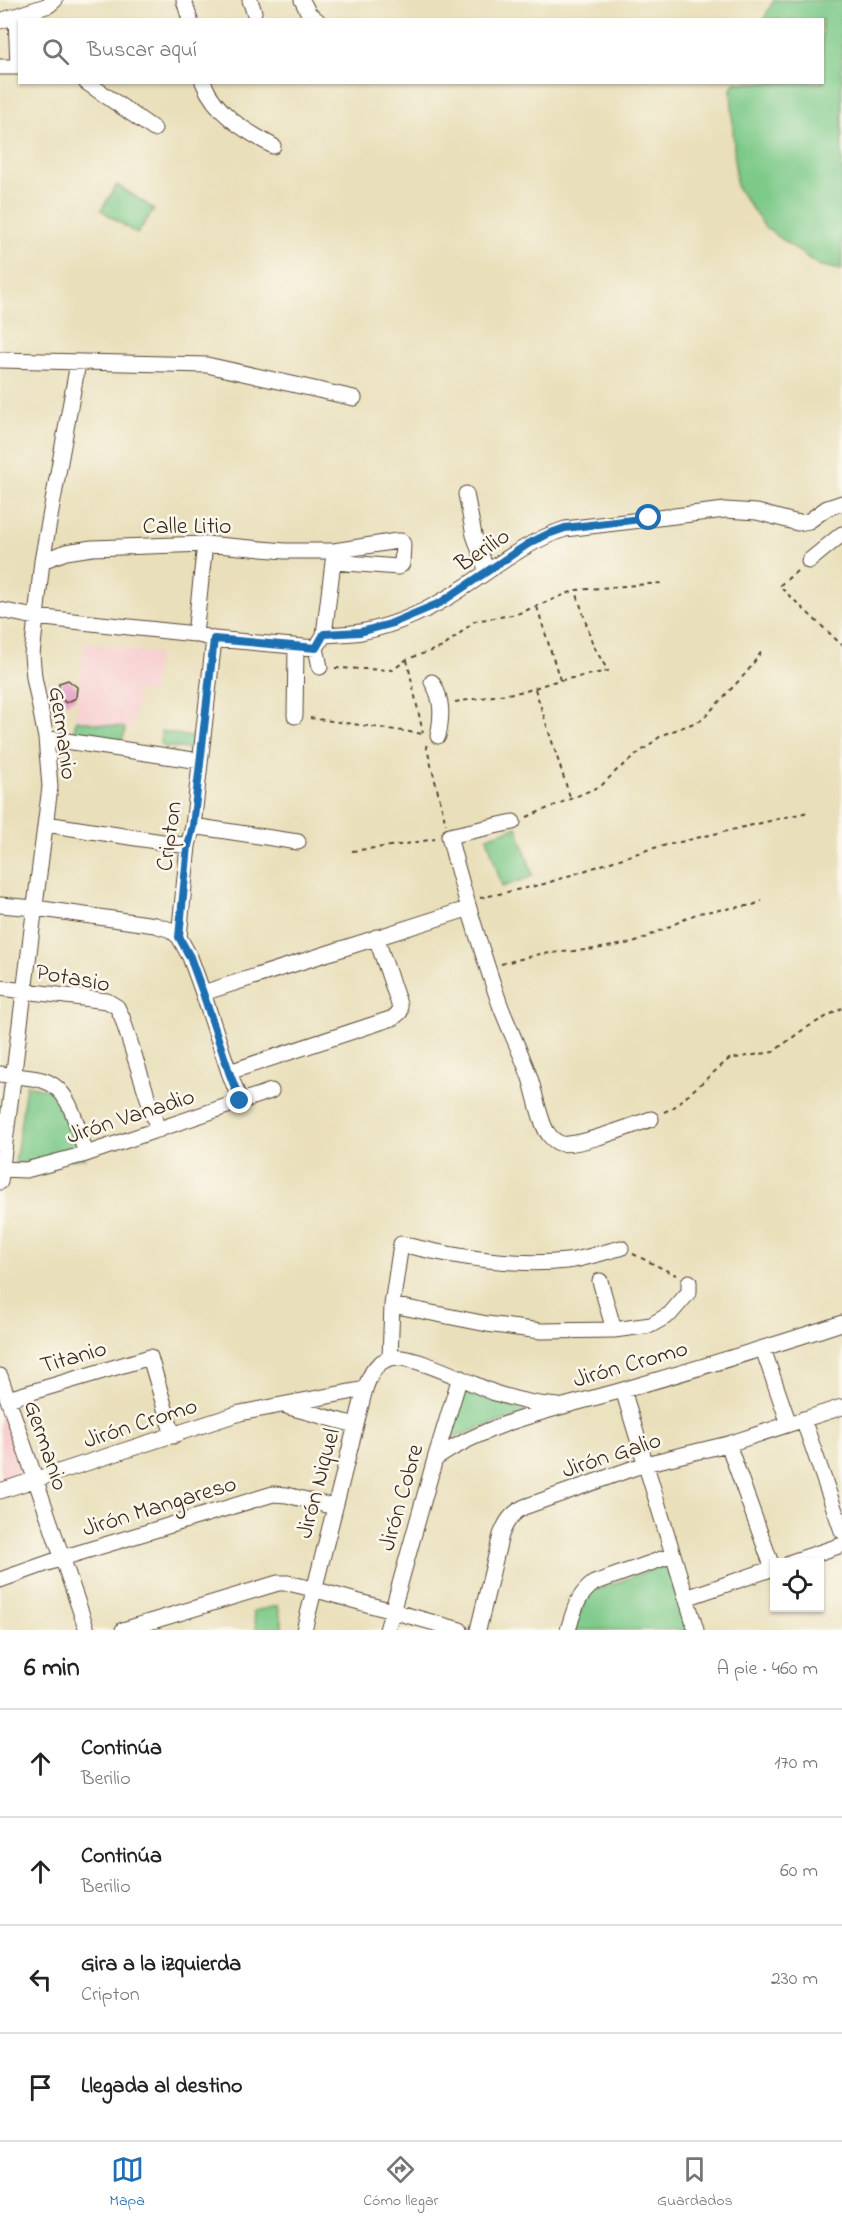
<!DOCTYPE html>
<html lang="es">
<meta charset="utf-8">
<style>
:root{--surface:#fff;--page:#f6f6f6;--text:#222;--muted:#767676;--line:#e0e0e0;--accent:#1f6fb2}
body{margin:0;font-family:"Indie Flower",sans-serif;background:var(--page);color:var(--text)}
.controls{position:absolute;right:18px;bottom:18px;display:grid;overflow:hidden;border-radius:0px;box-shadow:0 2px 4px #0004}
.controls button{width:54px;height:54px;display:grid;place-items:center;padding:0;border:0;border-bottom:2px solid var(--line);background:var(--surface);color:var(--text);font:30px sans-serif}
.stop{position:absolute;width:18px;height:18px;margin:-14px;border:4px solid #1f6fb2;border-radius:50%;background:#fff}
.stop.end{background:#1f6fb2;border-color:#fff;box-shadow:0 2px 6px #0008}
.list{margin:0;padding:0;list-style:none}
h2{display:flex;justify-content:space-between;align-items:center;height:78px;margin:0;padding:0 24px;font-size:26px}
h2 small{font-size:20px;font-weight:400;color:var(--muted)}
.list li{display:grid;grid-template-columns:39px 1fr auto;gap:18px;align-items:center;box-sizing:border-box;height:108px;padding:0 24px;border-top:2px solid var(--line)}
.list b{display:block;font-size:22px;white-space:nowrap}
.list p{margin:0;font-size:20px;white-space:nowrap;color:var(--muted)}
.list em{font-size:20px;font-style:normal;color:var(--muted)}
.icon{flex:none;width:33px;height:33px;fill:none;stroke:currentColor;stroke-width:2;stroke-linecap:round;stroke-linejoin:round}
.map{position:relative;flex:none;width:842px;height:1630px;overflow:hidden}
.search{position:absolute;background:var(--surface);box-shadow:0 2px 4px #0004;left:18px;right:18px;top:18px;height:66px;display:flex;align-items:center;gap:15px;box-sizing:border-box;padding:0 21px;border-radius:0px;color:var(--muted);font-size:22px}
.sheet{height:510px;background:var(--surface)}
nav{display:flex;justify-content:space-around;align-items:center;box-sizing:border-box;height:84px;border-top:2px solid var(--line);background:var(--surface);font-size:16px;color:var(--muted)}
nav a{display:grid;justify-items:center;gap:3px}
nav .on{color:var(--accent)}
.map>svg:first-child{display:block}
.built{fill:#f7cfd1}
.green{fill:#7cc988;stroke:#5c7a53;stroke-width:1.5}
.building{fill:#e499c3}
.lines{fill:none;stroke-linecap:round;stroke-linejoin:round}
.minor-casing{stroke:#554535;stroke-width:17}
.path{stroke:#554535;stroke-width:2;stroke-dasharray:4.5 4.5;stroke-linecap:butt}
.minor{stroke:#fff;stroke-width:15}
.route{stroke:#1f6fb2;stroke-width:8}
.labels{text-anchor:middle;stroke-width:5;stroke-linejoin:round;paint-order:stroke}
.street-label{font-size:24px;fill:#3b2a1e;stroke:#fbf7ec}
</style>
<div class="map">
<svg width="842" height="1630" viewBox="0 0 842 1630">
<rect width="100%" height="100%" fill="#fbf7ec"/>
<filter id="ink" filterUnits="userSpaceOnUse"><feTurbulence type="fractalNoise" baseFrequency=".0167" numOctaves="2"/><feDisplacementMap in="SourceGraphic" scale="12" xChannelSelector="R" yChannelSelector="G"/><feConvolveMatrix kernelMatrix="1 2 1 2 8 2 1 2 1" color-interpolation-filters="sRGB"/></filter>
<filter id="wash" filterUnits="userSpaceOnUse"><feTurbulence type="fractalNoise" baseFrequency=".008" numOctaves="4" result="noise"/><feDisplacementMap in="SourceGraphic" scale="24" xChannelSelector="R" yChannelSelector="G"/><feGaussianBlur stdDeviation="1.35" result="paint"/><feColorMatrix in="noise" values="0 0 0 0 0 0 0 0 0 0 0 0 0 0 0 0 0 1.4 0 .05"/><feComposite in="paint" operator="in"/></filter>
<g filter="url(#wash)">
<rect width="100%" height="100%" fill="#e9dfba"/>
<path class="built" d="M84 642 158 654 152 692 138 691 132 729 75 720Z
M0 1405 27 1480 0 1489Z"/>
<path class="green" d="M774 0H842V270L818 265 765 227 736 186 731 89 734 83 822 82V20L764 19Z
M117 185 154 209 137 234 101 210Z
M76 720 125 728 124 736 119 742 73 736Z
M161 731 196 738V750L161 746Z
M517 827 533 876 502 887 487 837Z
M26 1085 52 1090 60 1097 85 1158 15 1164Z
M464 1393 530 1412 451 1438Z
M667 1564 688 1630H573L588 1593Z
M278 1606 283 1630H257L253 1611Z"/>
<g id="blocks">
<path class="building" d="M68 680 77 687 76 698 66 703 58 695 59 683Z"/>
</g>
</g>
<g filter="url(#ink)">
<use href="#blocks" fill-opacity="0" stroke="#554535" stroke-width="1.5"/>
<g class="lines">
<defs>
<path id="minor" d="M184 0 190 20
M250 0 254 12
M302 0 309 14 317 20
M16 17 18 67
M0 21 49 5 55 0
M0 67H20
M86 82 154 129
M203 82C216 114 244 130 273 146
M0 360 207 365 354 398
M466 494 474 535 487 572
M42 561 66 552 92 548 205 544 285 551H334L397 541H401L403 544 402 564 398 567 334 562
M809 561 842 534
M0 610 35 617 195 634 214 639 316 648
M195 634 205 544
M324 635C336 634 349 634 361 632 398 625 435 607 466 586 498 565 528 541 565 529L725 510 757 512 798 523 809 521 827 508 842 503
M214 639 193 826 188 846 179 937 190 957 203 993 229 1072 240 1101
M320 667 316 648 324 635 334 554
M432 682C443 699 442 717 438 736
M295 716 296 647
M46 738 200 761
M513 822 449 836C463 892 480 946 499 1002 508 1027 521 1052 530 1078 535 1094 538 1111 544 1126 546 1132 552 1140 559 1143 573 1149 634 1125 651 1119
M46 824 188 846
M193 826 298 842
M0 905 35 908 155 925 171 930 179 937
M0 988 107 1001 117 1007 122 1017 158 1130
M203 993 467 909
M229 1072 393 1018 400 1012 399 1004 376 937
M0 1074C14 1076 29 1077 42 1080 72 1088 77 1129 86 1154
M0 1169 26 1170 86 1154 271 1091
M0 1182 50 787 46 738 34 677 32 655 42 561 78 363
M600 1281 614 1330
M392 1305 487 1324 541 1331 614 1330 651 1325 670 1314 689 1292V1282
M763 1349 789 1424
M390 1358 392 1305 401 1244C454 1257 512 1267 567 1261 585 1259 603 1252 621 1248
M0 1376 87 1630
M623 1390 696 1630
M8 1399 150 1357 173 1436
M289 1407 355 1425
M803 1419 842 1531
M728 1444 773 1569
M435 1459C491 1421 558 1408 623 1390 696 1369 769 1347 842 1323
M0 1491 240 1413 365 1389
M791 1562 842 1545
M0 1580 62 1558 273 1494 287 1495 334 1507
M686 1598 774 1568
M123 1630 278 1583H288L313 1589 460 1630
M304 1630 365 1389C370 1375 375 1362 391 1358 411 1353 474 1385 495 1393 516 1400 537 1405 559 1406
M387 1630 435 1459 460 1377
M478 1630 501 1535C506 1522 511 1514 524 1507L645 1464 728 1444 842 1407
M568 1630C574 1611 577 1595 594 1583L673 1555"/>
</defs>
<use href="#minor" class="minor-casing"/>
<path class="path" d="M797 571 779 586 842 645
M537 607 560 680
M407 660 423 733
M335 668 393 670 407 659 443 647 475 621 517 614 576 590 661 583
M535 689 571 800
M455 702 526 691 552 682 608 671 593 645 576 591
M310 718 424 734
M426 745 446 824
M527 817 601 786 617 770 662 735 702 720 747 672 762 651
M352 851 406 844 435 839
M480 898 544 884 650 849 808 812
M501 964 540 954 596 949 636 942 698 913 753 905 762 901
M664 1112 673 1108 729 1059 773 1052 804 1029 842 1008
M633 1254 676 1275"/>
<use href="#minor" class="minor"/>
</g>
</g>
<g class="lines" filter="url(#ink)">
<path class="route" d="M240 1101 229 1072 203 993 190 957 179 937 188 846 193 826 214 639 316 648 324 634 360 632 390 624 440 603 528 544 548 534 565 528 649 518"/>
</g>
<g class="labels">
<g class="street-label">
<text x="187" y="533">Calle Litio</text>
<text transform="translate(482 549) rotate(-34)" y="8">Berilio</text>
<text transform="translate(64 733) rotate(82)" y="8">Germanio</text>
<text transform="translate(168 836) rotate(-82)" y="8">Cripton</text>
<text transform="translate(73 977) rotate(10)" y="8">Potasio</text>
<text transform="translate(130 1115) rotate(-18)" y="8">Jirón Vanadio</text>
<text transform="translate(73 1356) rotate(-16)" y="8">Titanio</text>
<text transform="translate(630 1363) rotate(-16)" y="8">Jirón Cromo</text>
<text transform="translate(140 1422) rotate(-18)" y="8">Jirón Cromo</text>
<text transform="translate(47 1445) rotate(71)" y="8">Germanio</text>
<text transform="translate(611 1454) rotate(-18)" y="8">Jirón Galio</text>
<text transform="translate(317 1483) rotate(-75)" y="8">Jirón Niquel</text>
<text transform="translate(400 1497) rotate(-74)" y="8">Jirón Cobre</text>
<text transform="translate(159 1505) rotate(-17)" y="8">Jirón Mangareso</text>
</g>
</g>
</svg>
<div class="controls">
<button><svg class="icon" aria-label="locate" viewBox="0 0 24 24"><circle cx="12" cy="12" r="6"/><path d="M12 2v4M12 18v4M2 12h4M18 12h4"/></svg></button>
</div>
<div class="stop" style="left:649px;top:518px"></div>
<div class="stop end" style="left:240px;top:1101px"></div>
<div class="search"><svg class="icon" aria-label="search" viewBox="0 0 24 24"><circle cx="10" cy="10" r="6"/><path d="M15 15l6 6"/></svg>Buscar aquí</div>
</div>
<section class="sheet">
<h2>6 min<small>A pie · 460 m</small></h2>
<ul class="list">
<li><svg class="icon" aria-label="ahead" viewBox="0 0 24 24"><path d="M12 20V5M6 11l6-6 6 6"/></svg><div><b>Continúa</b><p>Berilio</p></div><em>170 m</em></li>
<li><svg class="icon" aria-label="ahead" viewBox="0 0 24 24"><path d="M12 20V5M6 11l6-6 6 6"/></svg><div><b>Continúa</b><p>Berilio</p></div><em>60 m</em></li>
<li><svg class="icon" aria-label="left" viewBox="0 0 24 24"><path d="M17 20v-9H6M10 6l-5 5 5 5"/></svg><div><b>Gira a la izquierda</b><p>Cripton</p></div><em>230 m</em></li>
<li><svg class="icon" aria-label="arrive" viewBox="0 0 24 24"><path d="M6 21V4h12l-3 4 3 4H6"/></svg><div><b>Llegada al destino</b></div></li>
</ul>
</section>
<nav>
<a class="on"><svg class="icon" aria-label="map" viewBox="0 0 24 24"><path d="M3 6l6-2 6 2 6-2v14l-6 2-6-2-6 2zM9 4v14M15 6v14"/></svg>Mapa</a>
<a><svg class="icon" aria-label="directions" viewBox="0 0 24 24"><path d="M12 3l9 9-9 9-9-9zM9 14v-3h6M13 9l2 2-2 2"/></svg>Cómo llegar</a>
<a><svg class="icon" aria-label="saved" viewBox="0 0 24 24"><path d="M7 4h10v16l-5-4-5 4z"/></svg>Guardados</a>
</nav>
